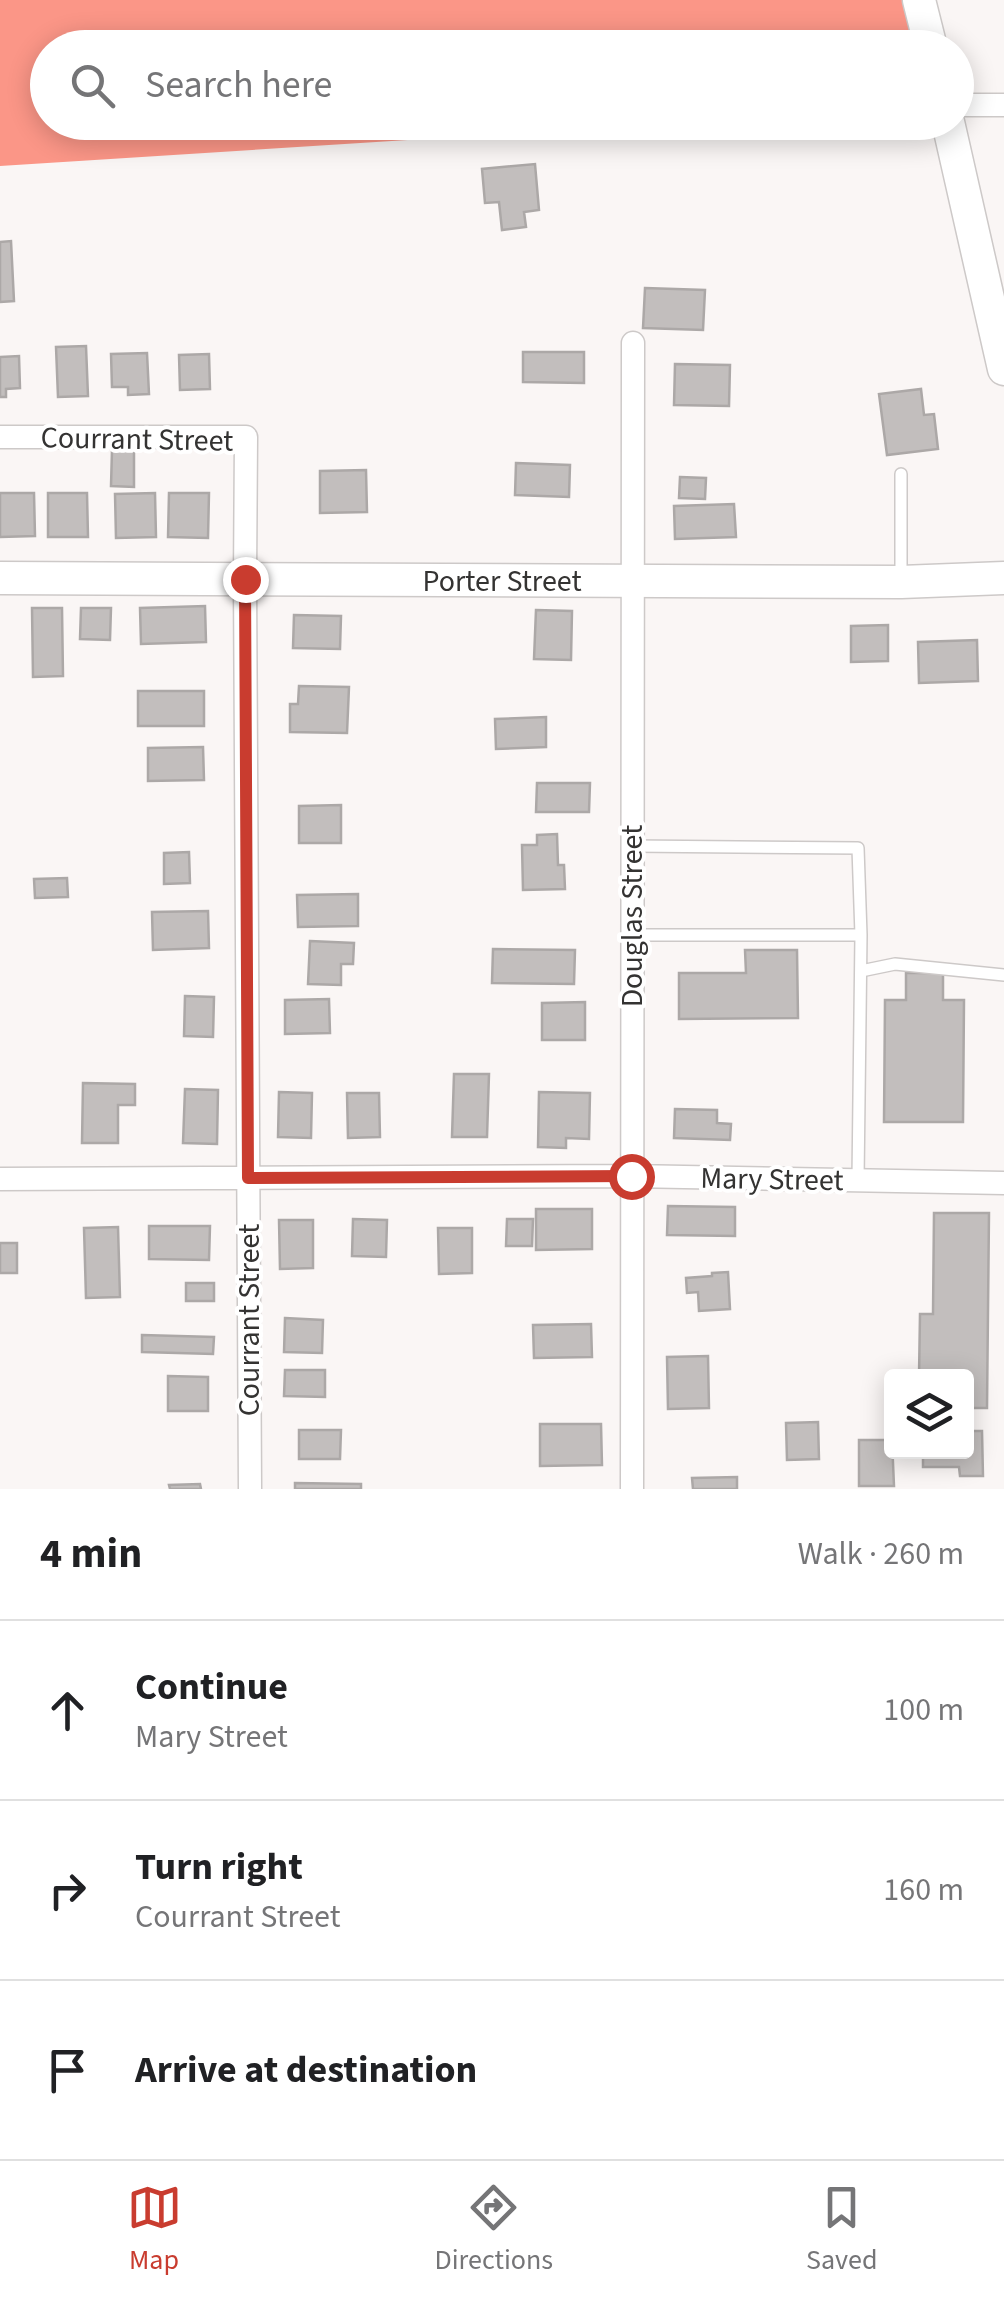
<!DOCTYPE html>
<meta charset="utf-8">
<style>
:root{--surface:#fff;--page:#f6f6f6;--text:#202124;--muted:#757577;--line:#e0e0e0;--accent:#c93c2f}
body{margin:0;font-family:"Source Sans 3",sans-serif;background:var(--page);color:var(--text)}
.controls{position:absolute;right:30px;bottom:30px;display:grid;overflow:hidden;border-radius:10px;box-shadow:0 5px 25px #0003}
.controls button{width:90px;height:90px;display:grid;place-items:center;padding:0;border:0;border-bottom:2px solid var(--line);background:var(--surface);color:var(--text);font:50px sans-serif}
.stop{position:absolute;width:30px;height:30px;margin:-22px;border:8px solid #c93c2f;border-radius:50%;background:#fff}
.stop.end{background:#c93c2f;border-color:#fff;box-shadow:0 2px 10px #0008}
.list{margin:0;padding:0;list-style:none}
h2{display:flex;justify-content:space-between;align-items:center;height:130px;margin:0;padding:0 40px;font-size:42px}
h2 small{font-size:32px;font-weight:400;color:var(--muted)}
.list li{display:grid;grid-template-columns:65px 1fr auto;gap:30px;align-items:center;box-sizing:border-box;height:180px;padding:0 40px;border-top:2px solid var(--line)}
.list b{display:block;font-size:38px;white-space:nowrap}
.list p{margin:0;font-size:32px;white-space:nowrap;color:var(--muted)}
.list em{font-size:32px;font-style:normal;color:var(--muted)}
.icon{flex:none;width:55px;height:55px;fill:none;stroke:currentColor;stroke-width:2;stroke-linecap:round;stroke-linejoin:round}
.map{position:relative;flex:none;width:1004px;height:1489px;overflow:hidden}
.search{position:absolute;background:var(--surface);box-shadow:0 5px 25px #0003;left:30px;right:30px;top:30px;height:110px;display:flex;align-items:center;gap:25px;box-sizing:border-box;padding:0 35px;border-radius:55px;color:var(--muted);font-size:38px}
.sheet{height:670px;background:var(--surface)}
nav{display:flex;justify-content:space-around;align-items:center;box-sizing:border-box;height:140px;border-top:2px solid var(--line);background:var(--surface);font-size:28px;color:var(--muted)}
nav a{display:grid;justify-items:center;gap:5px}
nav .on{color:var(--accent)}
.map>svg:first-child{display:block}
.forest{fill:#fb9687}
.building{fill:#c2bebd;stroke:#aca8a7;stroke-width:2.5}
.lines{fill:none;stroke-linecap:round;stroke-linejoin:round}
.lane-casing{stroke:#cdc9c8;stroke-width:14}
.street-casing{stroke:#cdc9c8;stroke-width:25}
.secondary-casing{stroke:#cdc9c8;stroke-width:35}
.lane{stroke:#fff;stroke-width:11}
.street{stroke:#fff;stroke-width:22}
.secondary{stroke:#fff;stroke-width:32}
.route{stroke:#c93c2f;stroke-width:12}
.labels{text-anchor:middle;stroke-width:8;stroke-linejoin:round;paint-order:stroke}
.street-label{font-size:30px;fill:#343332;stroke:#fff}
</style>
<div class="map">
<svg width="1004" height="1489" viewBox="0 0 1004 1489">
<rect width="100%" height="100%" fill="#faf6f5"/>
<path class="forest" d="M0 0H920L931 47 48 48V122L673 123 0 166Z"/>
<path class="building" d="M535 164 539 210 524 212 526 227 502 230 499 202 485 203 482 169Z
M11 241 14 301 0 302V242Z
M645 288 705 290 703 330 643 328Z
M86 346 88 396 58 397 56 347Z
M523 352H584V383L523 382Z
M147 353 149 394 128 395V387H112L111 354Z
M209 354 210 389 180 390 179 355Z
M19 356 20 388 6 389V397H0V357Z
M675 364 730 365 729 406 674 405Z
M921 389 924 415 934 414 938 449 887 455 879 394Z
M112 450H134V487L111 486Z
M516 463 570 465 569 497 515 495Z
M366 470 367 512 320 513V471Z
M680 477 706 478 705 499 679 498Z
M0 493H34L35 536 0 537Z
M48 493H87L88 537H48Z
M155 493 156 537 116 538 115 494Z
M169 493H209L208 538 168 537Z
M734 504 736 537 675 539 674 506Z
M205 606 206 642 141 644 140 608Z
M32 608H62L63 676 33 677Z
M81 608H111L110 640 80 639Z
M536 610 572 611 571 660 534 659Z
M294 615 341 616 340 649 293 648Z
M888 625V661L851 662V626Z
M977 640 978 681 919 683 918 642Z
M299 686 349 687 347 733 290 732V704H298Z
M138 691H204V726H138Z
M546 717V747L496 749 495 719Z
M203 747 204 780 148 781V748Z
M537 783H590L589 812H536Z
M341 805V843H299V806Z
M557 834 558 865H564L565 889 523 890 522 845H537V835Z
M189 852 190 883 164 884V853Z
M67 878 68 897 35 898 34 879Z
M358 894V926L298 927 297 895Z
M208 911 209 948 153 950 152 912Z
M310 941 354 943 353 964H341V985L308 984Z
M493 949 575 950 574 984 492 983Z
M745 950H797L798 1018 679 1019V973H746Z
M906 973H943V1000H964L963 1122H884L885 1000H906Z
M185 996 214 997 213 1037 184 1036Z
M329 999 330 1033 285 1034V1000Z
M585 1002V1040H542V1003Z
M454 1074H489L487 1137H452Z
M83 1083 135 1084V1105H118V1143H82Z
M185 1089 218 1090 217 1144 183 1143Z
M279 1092 312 1093 311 1138 278 1137Z
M539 1092 590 1093 589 1139 566 1138V1148L538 1147Z
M347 1093H379L380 1137 348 1138Z
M675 1109 717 1110V1123L731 1124 730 1140 674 1138Z
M668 1206 735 1207V1236L667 1235Z
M536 1209H592V1249L536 1250Z
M934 1213H989L987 1408H966V1376H919L920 1314H933Z
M353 1219 387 1220 386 1257 352 1256Z
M507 1219H533L532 1246H506Z
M279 1220H313V1268L280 1269Z
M149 1226H210L209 1260 149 1259Z
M118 1227 120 1297 86 1298 84 1228Z
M438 1228H472V1273L439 1274Z
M0 1243H17V1273H0Z
M728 1272 730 1309 699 1311 698 1292 687 1293 686 1278 712 1276V1273Z
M186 1283H214V1301H186Z
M285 1318 323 1320 322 1353 284 1352Z
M591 1324 592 1357 534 1358 533 1325Z
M142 1335 214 1337 213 1354 142 1352Z
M708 1356 709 1408 668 1409 667 1357Z
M285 1370H325V1397L284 1396Z
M168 1376 208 1377V1411H168Z
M818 1422 819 1459 787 1460 786 1423Z
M540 1424H601L602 1465 540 1466Z
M299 1430H341L340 1459H299Z
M966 1431H982L983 1476H960L959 1467H923V1452H966Z
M859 1440H892L894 1486H859Z
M737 1477V1489H693L692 1478Z
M295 1483 361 1484V1489H295Z
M200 1484 201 1489H170L169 1485Z"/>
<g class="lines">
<defs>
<path id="lane" d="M901 474V578
M632 846 858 848 861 935 858 1180
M632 935H861
M861 971 895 964 1004 975"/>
<path id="street" d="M956 105H1004
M0 437H246L245 579 250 1489
M0 1179 631 1176 1004 1183
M632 1489 633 343"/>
<path id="secondary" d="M919 0 931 48
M948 122 1004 369
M0 578 901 582 1004 578"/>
</defs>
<use href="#lane" class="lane-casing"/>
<use href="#street" class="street-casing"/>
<use href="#secondary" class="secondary-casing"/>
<use href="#lane" class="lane"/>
<use href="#street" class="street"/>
<use href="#secondary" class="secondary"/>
</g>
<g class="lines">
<path class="route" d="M245 579 248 1178 631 1176"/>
</g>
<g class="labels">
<g class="street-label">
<text transform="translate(137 439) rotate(1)" y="10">Courrant Street</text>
<text x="502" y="591">Porter Street</text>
<text transform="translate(632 916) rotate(-90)" y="10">Douglas Street</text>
<text transform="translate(772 1179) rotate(1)" y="10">Mary Street</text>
<text transform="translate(249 1320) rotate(-90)" y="10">Courrant Street</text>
</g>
</g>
</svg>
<div class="controls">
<button><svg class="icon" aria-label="layers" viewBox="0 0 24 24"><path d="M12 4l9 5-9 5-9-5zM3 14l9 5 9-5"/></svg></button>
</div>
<div class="stop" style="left:631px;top:1176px"></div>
<div class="stop end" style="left:245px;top:579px"></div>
<div class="search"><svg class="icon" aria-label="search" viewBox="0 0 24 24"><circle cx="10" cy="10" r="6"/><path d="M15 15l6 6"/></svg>Search here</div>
</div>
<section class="sheet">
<h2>4 min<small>Walk · 260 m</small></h2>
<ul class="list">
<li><svg class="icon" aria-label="ahead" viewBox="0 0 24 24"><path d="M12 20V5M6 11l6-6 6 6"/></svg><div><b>Continue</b><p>Mary Street</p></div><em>100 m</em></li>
<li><svg class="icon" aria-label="right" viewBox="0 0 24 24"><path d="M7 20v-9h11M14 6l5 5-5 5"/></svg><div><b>Turn right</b><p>Courrant Street</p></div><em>160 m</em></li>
<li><svg class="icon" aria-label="arrive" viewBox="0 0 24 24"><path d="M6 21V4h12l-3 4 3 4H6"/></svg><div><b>Arrive at destination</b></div></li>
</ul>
</section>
<nav>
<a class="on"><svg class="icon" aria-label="map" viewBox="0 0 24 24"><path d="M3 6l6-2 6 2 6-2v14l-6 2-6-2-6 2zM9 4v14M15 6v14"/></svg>Map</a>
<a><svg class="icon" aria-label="directions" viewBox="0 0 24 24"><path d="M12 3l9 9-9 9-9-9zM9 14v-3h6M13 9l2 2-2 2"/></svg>Directions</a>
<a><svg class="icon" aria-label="saved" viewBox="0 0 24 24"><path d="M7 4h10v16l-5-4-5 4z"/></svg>Saved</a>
</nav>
